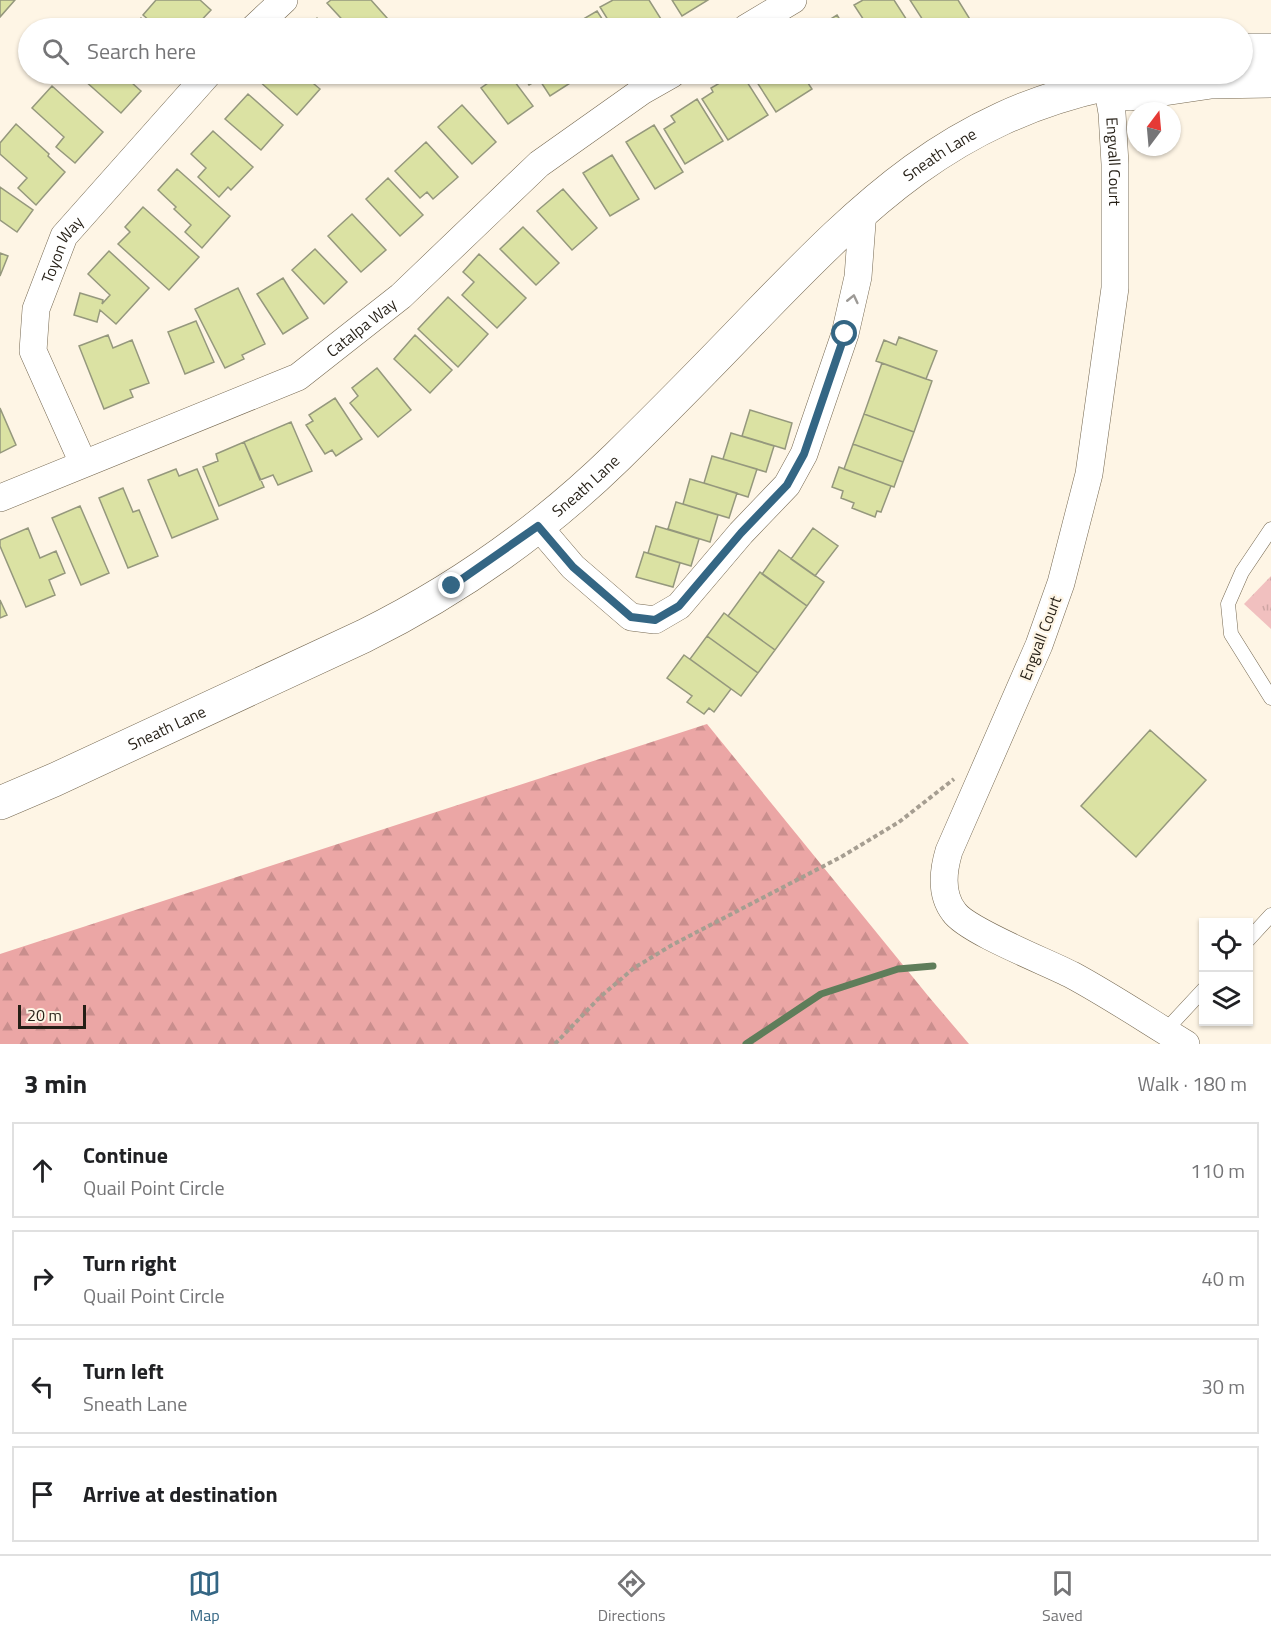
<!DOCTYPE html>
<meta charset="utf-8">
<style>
:root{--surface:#fff;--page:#f6f6f6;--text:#202124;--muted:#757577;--line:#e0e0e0;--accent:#346684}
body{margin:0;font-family:"Titillium Web",sans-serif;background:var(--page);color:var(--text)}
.controls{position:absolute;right:18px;bottom:18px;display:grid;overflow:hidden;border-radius:0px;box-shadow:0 2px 4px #0004}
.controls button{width:54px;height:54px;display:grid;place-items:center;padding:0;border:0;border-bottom:2px solid var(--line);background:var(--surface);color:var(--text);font:30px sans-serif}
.compass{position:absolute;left:1127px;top:102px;width:54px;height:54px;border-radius:50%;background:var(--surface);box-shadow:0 2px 4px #0004;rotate:16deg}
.scale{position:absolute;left:18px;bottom:15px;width:68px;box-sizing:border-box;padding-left:6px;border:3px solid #251f16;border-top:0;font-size:16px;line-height:21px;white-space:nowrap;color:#251f16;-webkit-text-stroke:4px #fef5e5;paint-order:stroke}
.stop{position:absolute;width:18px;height:18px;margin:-14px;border:4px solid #346684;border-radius:50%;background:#fff}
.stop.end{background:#346684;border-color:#fff;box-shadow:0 2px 6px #0008}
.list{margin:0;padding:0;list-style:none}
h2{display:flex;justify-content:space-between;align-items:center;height:78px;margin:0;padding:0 24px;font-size:26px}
h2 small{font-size:20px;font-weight:400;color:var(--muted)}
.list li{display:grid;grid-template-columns:39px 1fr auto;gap:18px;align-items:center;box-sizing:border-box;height:96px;margin:0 12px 12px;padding:0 12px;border:2px solid var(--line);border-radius:0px}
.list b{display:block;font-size:22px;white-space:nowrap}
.list p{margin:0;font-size:20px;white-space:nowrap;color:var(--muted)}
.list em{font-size:20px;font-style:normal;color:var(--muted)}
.icon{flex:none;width:33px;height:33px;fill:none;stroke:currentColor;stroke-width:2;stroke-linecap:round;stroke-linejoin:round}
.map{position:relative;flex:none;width:1271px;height:1044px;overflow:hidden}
.search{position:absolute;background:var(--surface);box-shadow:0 2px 4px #0004;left:18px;right:18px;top:18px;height:66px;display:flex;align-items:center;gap:15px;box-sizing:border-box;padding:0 21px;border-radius:33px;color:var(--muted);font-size:22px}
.sheet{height:510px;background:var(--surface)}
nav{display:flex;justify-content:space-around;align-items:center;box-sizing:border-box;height:84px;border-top:2px solid var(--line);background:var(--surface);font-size:16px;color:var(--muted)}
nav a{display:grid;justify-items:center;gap:3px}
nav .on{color:var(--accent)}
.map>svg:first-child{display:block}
.grass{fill:url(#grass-tufts)}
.forest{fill:url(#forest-firs)}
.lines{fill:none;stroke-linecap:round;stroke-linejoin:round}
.stream{stroke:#5f7d5a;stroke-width:7}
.building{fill:#dbe2a3;stroke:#95987d;stroke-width:1.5}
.lane-casing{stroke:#756851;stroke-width:15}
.street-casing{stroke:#756851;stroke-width:28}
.primary-casing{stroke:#756851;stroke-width:34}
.path{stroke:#a69e91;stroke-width:4;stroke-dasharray:4.5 3;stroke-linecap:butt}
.lane{stroke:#fff;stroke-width:14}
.street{stroke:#fff;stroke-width:27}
.primary{stroke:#fff;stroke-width:33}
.oneway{stroke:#9d9a96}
.route{stroke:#346684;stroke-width:8}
.labels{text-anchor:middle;stroke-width:4.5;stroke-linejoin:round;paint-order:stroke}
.street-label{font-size:16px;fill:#251f16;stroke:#fef5e5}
</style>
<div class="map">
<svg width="1271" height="1044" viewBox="0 0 1271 1044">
<defs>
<pattern id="grass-tufts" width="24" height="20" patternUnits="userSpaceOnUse" patternTransform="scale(1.5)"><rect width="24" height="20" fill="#f1c0bf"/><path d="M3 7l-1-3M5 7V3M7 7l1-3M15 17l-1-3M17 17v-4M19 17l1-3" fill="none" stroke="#cea5a3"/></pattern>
<pattern id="forest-firs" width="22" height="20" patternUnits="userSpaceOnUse" patternTransform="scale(1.5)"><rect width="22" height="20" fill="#eba6a5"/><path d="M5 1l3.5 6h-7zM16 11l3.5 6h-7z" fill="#c98e8d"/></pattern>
</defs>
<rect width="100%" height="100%" fill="#fef5e5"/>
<path class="grass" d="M1271 576V629L1244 604Z"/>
<path class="forest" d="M707 724 929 997 969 1044H0V954Z"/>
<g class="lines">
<path class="stream" d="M746 1044 821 994 898 969 933 966"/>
</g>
<path class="building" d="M0 0H15L0 17Z
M156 0H200L211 10 194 28H185L181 25 178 28H158L143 15Z
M331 0H371L387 18 376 28H350L327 3Z
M613 0H649L666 27 662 28H613L600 7Z
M672 0H708L682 16Z
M863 0H894L912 28H869L854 5Z
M910 0H958L971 21 959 28H928Z
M597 11 608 28H568Z
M837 15 845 28H816Z
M141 18 153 28H132Z
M317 18 328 28H307Z
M90 74H122L141 91 121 113 84 80Z
M263 74H302L320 89 297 115 258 80Z
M501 74H509L533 106 508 124 481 88Z
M515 74H575L578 78 550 96 539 79 529 85 523 75 518 78Z
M735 74H742L768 115 728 140 702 99 713 92 711 88Z
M756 74H802L812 89 776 112 753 76Z
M52 86 103 132 75 163 56 147 64 137 32 108Z
M248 94 283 125 261 150 225 119Z
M697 99 723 141 685 164 664 129 675 122 671 116Z
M462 105 496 142 472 164 438 127Z
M16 124 49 154 48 156 65 172 36 205 18 188 27 178 0 154V143Z
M654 125 683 172 655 189 626 142Z
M213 131 253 167 231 190 228 187 219 197 198 177 206 168 191 154Z
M426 142 458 177 433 199 427 192 420 198 395 171Z
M612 155 639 199 610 216 583 173Z
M177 169 230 216 202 248 185 232 191 225 174 209 176 207 158 190Z
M388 178 423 215 400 236 366 199Z
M0 187 33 210 17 232 0 220Z
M563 189 597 228 572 250 537 211Z
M143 207 199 257 169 290 118 244 130 232 125 227Z
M352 214 386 250 361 272 328 236Z
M523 227 559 263 536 285 500 249Z
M315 249 347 282 324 304 292 270Z
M109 251 149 288 116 324 100 310 97 322 74 315 80 293 103 300 102 304 110 295 88 274Z
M0 253 8 256 0 276Z
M479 254 526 298 497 328 462 295 474 282 463 272Z
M283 278 308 318 283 334 257 294Z
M238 288 265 344 242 355 244 359 225 368 195 309Z
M448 297 488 334 458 367 418 329Z
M196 321 214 362 185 374 168 332Z
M108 335 113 348 132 340 149 383 130 390 133 397 104 409 79 346Z
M415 335 452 370 430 393 394 359Z
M899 337 937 351 926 379 876 361 884 340 896 345Z
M882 363 932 381 914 432 864 414Z
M377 368 411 410 378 437 350 403 358 396 352 388Z
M335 398 362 439 336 456 332 450 325 454 306 425 313 421 309 415Z
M0 408 16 445 0 453Z
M750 410 792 423 785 449 742 436Z
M864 414 914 432 903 462 853 444Z
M291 422 312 471 278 485 273 475 260 480 244 442Z
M731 433 774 446 766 472 723 459Z
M244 442 264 487 219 506 203 467 218 461 216 454Z
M853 444 903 462 894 487 844 469Z
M712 456 757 469 748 497 704 483Z
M839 467 891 486 881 512 877 511 875 517 852 508 854 503 841 498 843 491 832 487Z
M176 469 179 476 197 469 218 519 172 538 148 480Z
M690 479 737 493 729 518 683 504Z
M123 488 133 512 139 510 158 556 128 568 99 498Z
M676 502 718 515 710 542 668 529Z
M80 506 109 573 81 585 52 518Z
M656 526 699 539 691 566 648 553Z
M28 528 40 558 56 551 65 573 49 580 55 595 26 607 0 546V540Z
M813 528 838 546 815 576 791 559Z
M779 550 824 582 807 606 762 574Z
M644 552 680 563 673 587 636 577Z
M760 572 807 606 775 650 728 616Z
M0 600 7 615 0 618Z
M724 613 775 650 758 673 707 636Z
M707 636 758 673 741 696 690 659Z
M684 655 731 689 714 712 709 708 704 714 687 702 692 696 667 678Z
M1150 730 1206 780 1136 857 1081 806Z"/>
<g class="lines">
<defs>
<path id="lane" d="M1271 529 1242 572 1228 604 1231 634 1271 698
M1248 940 1271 915
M1165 1031 1204 989"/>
<g id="street">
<path d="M254 28 284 0"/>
<path d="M746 28 793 0"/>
<path id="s1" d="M1107 84 1112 113 1115 164V288L1089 474 1061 583 1039 645 949 851C943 871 940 894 954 912 967 931 1047 962 1072 975 1111 996 1148 1021 1186 1044"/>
<path id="s2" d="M83 463 33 351 36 309 64 236 208 74"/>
<path id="s3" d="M0 498 298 377 401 296 539 164 642 91 672 74"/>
<path d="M538 526 573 567 631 617 655 620 679 606 741 533 787 485 804 454 845 334 858 277 863 210"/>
</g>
<g id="primary">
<path d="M1242 50H1271"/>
<path d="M1107 84C1114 92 1120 94 1130 94L1211 82 1271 81"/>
<path id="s4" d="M0 803 54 780 364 636C457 590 543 529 617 457 665 410 712 362 759 313 866 203 951 118 1107 84"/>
</g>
</defs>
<use href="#lane" class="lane-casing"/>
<use href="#street" class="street-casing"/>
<use href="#primary" class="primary-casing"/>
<path class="path" d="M555 1044 600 997 634 968 672 945 841 857 899 822 954 779"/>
<use href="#lane" class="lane"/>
<use href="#street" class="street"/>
<use href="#primary" class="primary"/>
</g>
<defs><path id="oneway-chevron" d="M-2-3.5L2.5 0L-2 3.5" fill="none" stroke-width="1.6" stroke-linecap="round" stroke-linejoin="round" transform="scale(1.5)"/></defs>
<use class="oneway" href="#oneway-chevron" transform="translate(853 299) rotate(-77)"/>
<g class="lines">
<path class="route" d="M452 586 538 526 573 567 631 617 655 620 679 606 741 533 787 485 804 454 845 334"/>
</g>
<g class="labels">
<g class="street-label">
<text dy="6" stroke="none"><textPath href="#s4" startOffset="1155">Sneath Lane</textPath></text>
<text dy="6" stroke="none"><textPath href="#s1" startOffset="78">Engvall Court</textPath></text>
<text dy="6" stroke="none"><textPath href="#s2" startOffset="230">Toyon Way</textPath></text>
<text dy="6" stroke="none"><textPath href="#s3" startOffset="402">Catalpa Way</textPath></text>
<text dy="6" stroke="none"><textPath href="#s4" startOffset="669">Sneath Lane</textPath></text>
<text transform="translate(1040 638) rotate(-69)" y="6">Engvall Court</text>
<text dy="6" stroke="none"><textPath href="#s4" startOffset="183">Sneath Lane</textPath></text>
</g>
</g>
</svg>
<div class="controls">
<button><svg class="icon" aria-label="locate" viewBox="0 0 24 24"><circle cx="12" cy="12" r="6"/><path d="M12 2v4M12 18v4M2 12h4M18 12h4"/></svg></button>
<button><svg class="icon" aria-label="layers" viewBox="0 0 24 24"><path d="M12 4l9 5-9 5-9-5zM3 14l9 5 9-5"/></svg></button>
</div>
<svg class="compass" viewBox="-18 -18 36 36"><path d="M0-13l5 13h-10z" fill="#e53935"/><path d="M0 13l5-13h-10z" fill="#757577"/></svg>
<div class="scale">20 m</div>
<div class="stop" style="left:845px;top:334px"></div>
<div class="stop end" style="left:452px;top:586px"></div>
<div class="search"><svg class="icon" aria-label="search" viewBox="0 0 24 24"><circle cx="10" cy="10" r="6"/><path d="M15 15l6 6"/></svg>Search here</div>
</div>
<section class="sheet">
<h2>3 min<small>Walk · 180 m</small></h2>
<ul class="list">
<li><svg class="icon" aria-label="ahead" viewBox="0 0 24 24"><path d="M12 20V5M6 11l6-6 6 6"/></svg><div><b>Continue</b><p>Quail Point Circle</p></div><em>110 m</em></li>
<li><svg class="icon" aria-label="right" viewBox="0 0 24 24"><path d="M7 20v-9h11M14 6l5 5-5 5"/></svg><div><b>Turn right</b><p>Quail Point Circle</p></div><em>40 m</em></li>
<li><svg class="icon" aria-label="left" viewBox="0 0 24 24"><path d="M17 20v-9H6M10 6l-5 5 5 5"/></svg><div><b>Turn left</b><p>Sneath Lane</p></div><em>30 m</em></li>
<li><svg class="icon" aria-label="arrive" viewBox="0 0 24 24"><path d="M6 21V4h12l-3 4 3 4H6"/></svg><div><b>Arrive at destination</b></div></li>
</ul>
</section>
<nav>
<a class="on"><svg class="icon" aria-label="map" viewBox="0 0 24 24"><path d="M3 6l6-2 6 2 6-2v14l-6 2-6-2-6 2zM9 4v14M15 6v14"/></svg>Map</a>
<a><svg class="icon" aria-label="directions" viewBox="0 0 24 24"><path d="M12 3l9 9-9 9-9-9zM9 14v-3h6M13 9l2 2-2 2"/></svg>Directions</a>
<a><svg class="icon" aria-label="saved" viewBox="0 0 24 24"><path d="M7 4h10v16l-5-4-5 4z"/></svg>Saved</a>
</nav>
